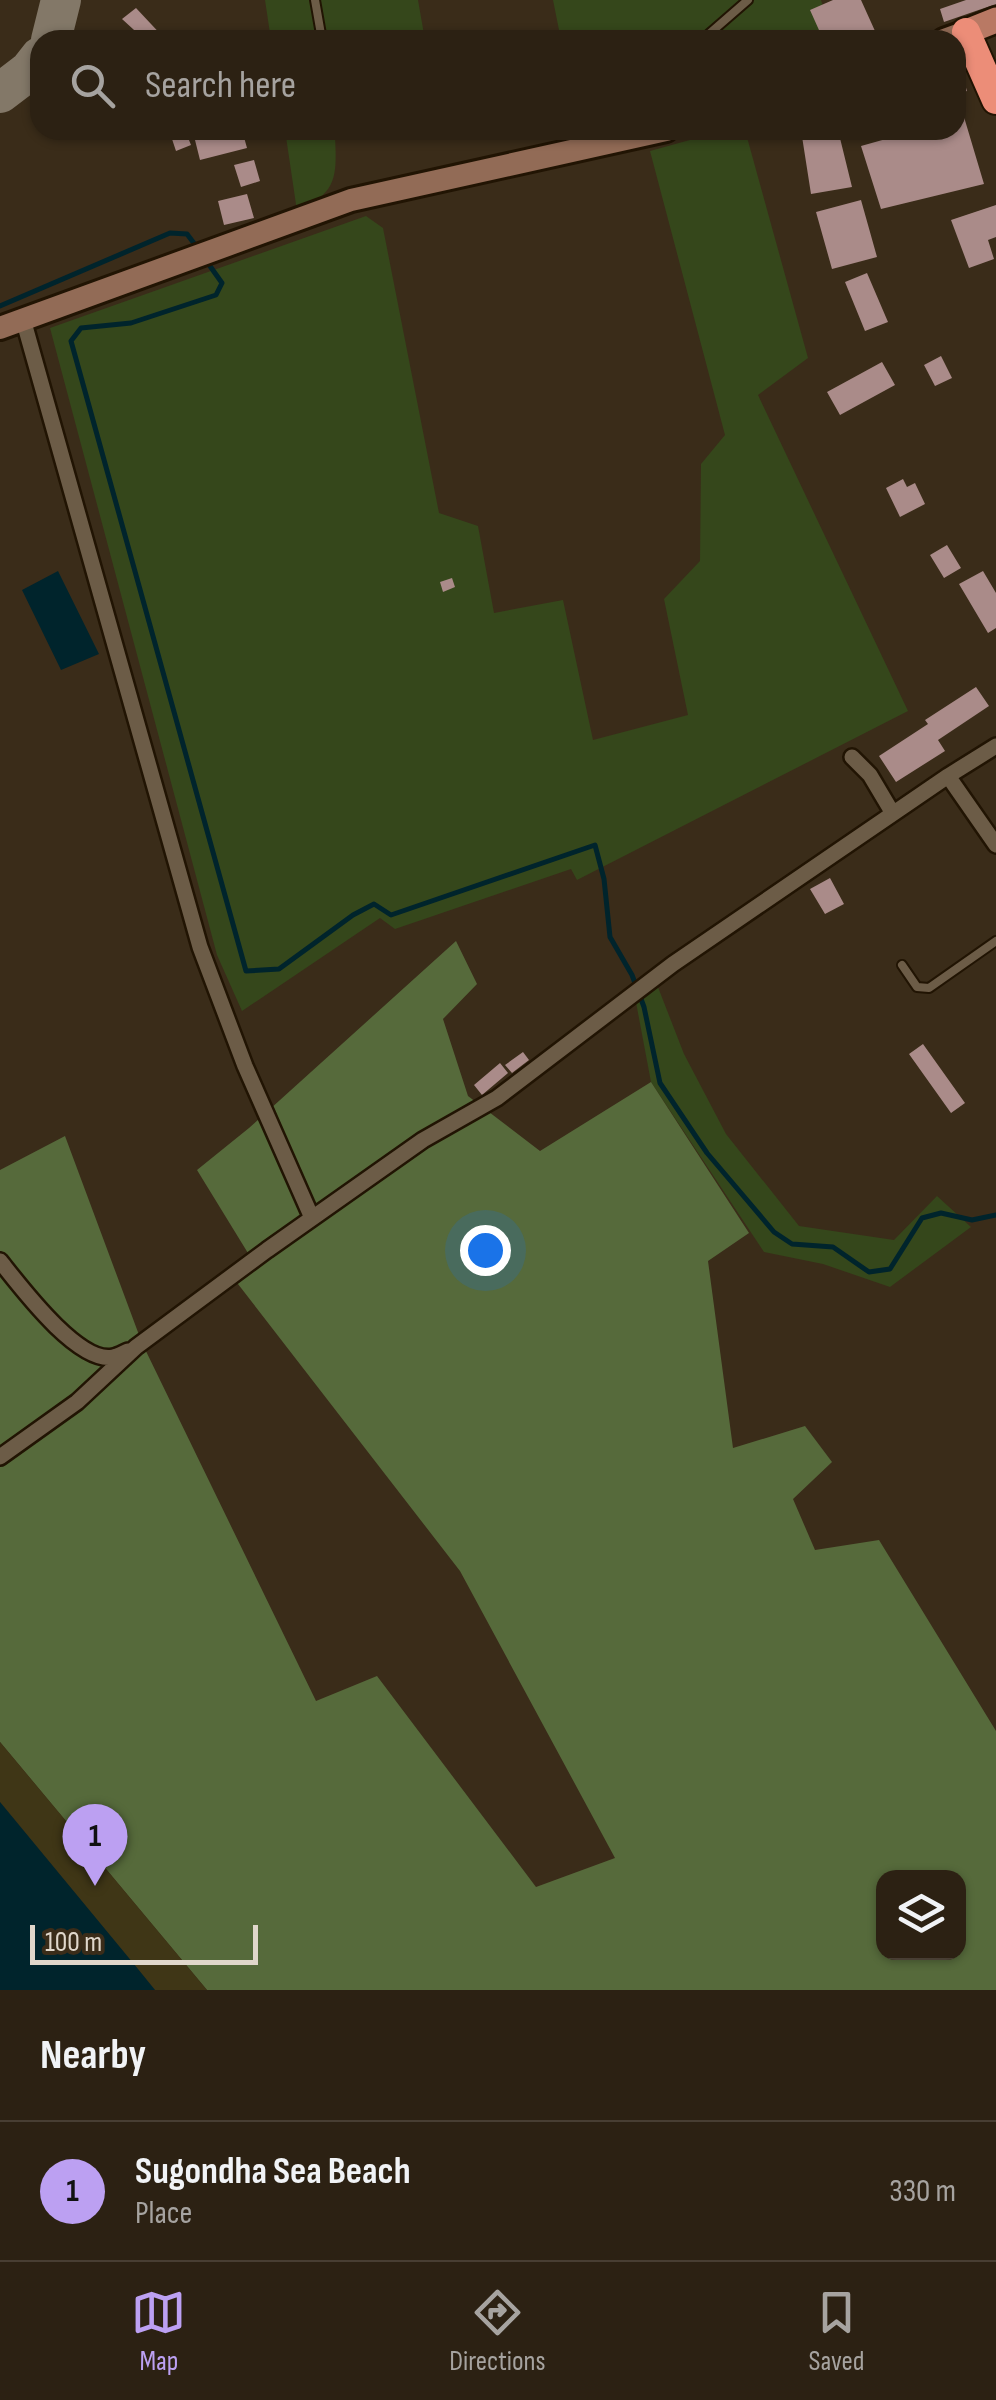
<!DOCTYPE html>
<style>
:root{--surface:#2c2113;--page:#382e21;--text:#f1f3f6;--muted:#a6a3a0;--line:#483e33;--accent:#bca0f2}
body{margin:0;font-family:"Sofia Sans Condensed",sans-serif;background:var(--page);color:var(--text)}
.controls{position:absolute;right:30px;bottom:30px;display:grid;overflow:hidden;border-radius:20px;box-shadow:0 2px 8px #0004}
.controls button{width:90px;height:90px;display:grid;place-items:center;padding:0;border:0;border-bottom:2px solid var(--line);background:var(--surface);color:var(--text);font:50px sans-serif}
.scale{position:absolute;left:30px;bottom:25px;width:228px;box-sizing:border-box;padding-left:10px;border:5px solid #e0d7cb;border-top:0;font-size:28px;line-height:35px;white-space:nowrap;color:#e0d7cb;-webkit-text-stroke:8px #3a2c19;paint-order:stroke}
.you{position:absolute;left:485px;top:1250px;width:35px;height:35px;margin:-25px;border:8px solid #fff;border-radius:50%;background:#1a73e8;box-shadow:0 0 0 15px #1a73e833}
.badge{display:grid;place-items:center;width:65px;height:65px;border-radius:50%;background:var(--accent);color:#111;font-size:32px;font-weight:700}
.pin{position:absolute;translate:-50% -82px;filter:drop-shadow(0 2px 5px #0008)}
.pin::after{content:'';position:absolute;top:52px;width:35px;height:30px;background:inherit;clip-path:polygon(0 0,100% 0,50% 100%)}
.list{margin:0;padding:0;list-style:none}
h2{display:flex;justify-content:space-between;align-items:center;height:130px;margin:0;padding:0 40px;font-size:42px}
h2 small{font-size:32px;font-weight:400;color:var(--muted)}
.list li{display:grid;grid-template-columns:65px 1fr auto;gap:30px;align-items:center;box-sizing:border-box;height:140px;padding:0 40px;border-top:2px solid var(--line)}
.list b{display:block;font-size:38px;white-space:nowrap}
.list p{margin:0;font-size:32px;white-space:nowrap;color:var(--muted)}
.list em{font-size:32px;font-style:normal;color:var(--muted)}
.icon{flex:none;width:55px;height:55px;fill:none;stroke:currentColor;stroke-width:2;stroke-linecap:round;stroke-linejoin:round}
.map{position:relative;flex:none;width:996px;height:1990px;overflow:hidden}
.search{position:absolute;background:var(--surface);box-shadow:0 2px 8px #0004;left:30px;right:30px;top:30px;height:110px;display:flex;align-items:center;gap:25px;box-sizing:border-box;padding:0 35px;border-radius:30px;color:var(--muted);font-size:38px}
.sheet{height:270px;background:var(--surface)}
nav{display:flex;justify-content:space-around;align-items:center;box-sizing:border-box;height:140px;border-top:2px solid var(--line);background:var(--surface);font-size:28px;color:var(--muted)}
nav a{display:grid;justify-items:center;gap:5px}
nav .on{color:var(--accent)}
.map>svg:first-child{display:block}
.green{fill:#35471b}
.forest{fill:#566a3b;fill-rule:evenodd}
.sand{fill:#3f3616}
.water{fill:#00242c}
.lines{fill:none;stroke-linecap:round;stroke-linejoin:round}
.stream{stroke:#00242c;stroke-width:5}
.taxiway{stroke:#837868;stroke-width:40}
.building{fill:#aa8b89}
.lane-casing{stroke:#211403;stroke-width:12}
.street-casing{stroke:#211403;stroke-width:20}
.secondary-casing{stroke:#211403;stroke-width:28}
.primary-casing{stroke:#211403;stroke-width:30}
.highway-casing{stroke:#211403;stroke-width:32}
.lane{stroke:#6c5c47;stroke-width:8}
.street{stroke:#6c5c47;stroke-width:15}
.secondary{stroke:#926b56;stroke-width:22}
.primary{stroke:#b97964;stroke-width:25}
.highway{stroke:#ec8d78;stroke-width:28}
</style>
<div class="map">
<svg width="996" height="1990" viewBox="0 0 996 1990">
<rect width="100%" height="100%" fill="#3a2c19"/>
<path class="green" d="M265 0H418L425 40H271Z
M553 0H821L833 40H561Z
M285 130H377L335 136C337 177 337 193 297 211Z
M726 130H745L808 358 758 395 908 711 577 880 571 869 395 929 380 918 242 1011 217 955 50 328 366 216 383 228 439 513 478 526 494 613 563 600 593 740 688 715 664 599 700 561 701 464 725 435 650 151Z
M656 982 684 1054 726 1134 799 1226 894 1240 937 1196 971 1227 890 1287 823 1264 764 1252 651 1082 635 997Z"/>
<path class="forest" d="M456 941 477 984 443 1019 468 1096 540 1151 651 1082 749 1233 708 1261 733 1448 805 1426 832 1462 793 1499 815 1550 879 1540 996 1731V1990H207L0 1742V1170L65 1136 142 1343 316 1701 377 1676 536 1887 615 1858 460 1571 231 1275 251 1258 197 1170 249 1128ZM884 1878H958V1952H884Z"/>
<path class="sand" d="M0 1742 207 1990H155L0 1802Z"/>
<path class="water" d="M58 571 99 654 61 670 22 590Z
M0 1802 138 1969 155 1990H0Z"/>
<g class="lines">
<path class="stream" d="M205 259 222 283 216 295 131 323 81 328 71 341 246 971 279 969 353 915 374 904 391 915 595 845 604 879 610 937 632 975 644 1007 660 1083 707 1153 774 1232 792 1244 833 1247 869 1272 890 1269 922 1218 941 1213 972 1220 996 1215
M0 306 170 233 187 234 199 250"/>
<path class="taxiway" d="M51 40 61 0
M0 93 29 71 40 57"/>
</g>
<path class="building" d="M833 0H861L875 31 855 40H840L837 33 823 39 810 10Z
M966 0H996V4L944 22 940 9Z
M136 8 166 40H145L122 19Z
M961 71 967 91 956 94V73Z
M964 117 984 184 881 209 861 146 918 130H956V119Z
M169 130H185L191 145 176 151Z
M218 130H242L247 148 200 160 194 136Z
M801 130H838L852 187 811 194Z
M254 160 260 181 241 187 234 165Z
M247 194 254 218 224 225 218 201Z
M861 200 877 257 832 269 816 212Z
M996 205V237L988 240 994 259 969 268 951 220Z
M867 273 888 322 865 331 845 282Z
M941 356 952 378 935 386 924 365Z
M882 362 895 385 840 415 827 392Z
M903 479 907 487 915 483 925 504 900 517 886 488Z
M947 545 961 568 944 578 930 555Z
M983 571 996 593V628L988 633 959 584Z
M452 578 455 587 443 592 440 582Z
M976 687 989 706 938 740 945 751 896 782 879 756 928 724 925 720Z
M830 878 844 904 825 914 810 889Z
M923 1044 965 1103 951 1113 909 1054Z
M523 1052 529 1060 512 1073 505 1065Z
M500 1063 508 1073 482 1095 474 1085Z"/>
<g class="lines">
<defs>
<path id="lane" d="M315 0 322 40
M702 40 748 0
M352 130 382 134 410 130
M902 965 917 987 929 988 996 941"/>
<path id="street" d="M23 319 200 947 245 1066 312 1218
M996 746 948 776 996 845
M852 757 870 775 892 812
M0 1261C20 1286 78 1364 113 1357 118 1356 123 1353 128 1351
M0 1457 77 1402 136 1347 267 1250 423 1140 497 1098 673 964 948 776"/>
<path id="secondary" d="M944 40 966 32
M0 328 351 200 666 130"/>
<path id="primary" d="M966 32 996 20"/>
<path id="highway" d="M966 32 996 100"/>
</defs>
<use href="#lane" class="lane-casing"/>
<use href="#street" class="street-casing"/>
<use href="#secondary" class="secondary-casing"/>
<use href="#primary" class="primary-casing"/>
<use href="#highway" class="highway-casing"/>
<use href="#lane" class="lane"/>
<use href="#street" class="street"/>
<use href="#secondary" class="secondary"/>
<use href="#primary" class="primary"/>
<use href="#highway" class="highway"/>
</g>
</svg>
<div class="controls">
<button><svg class="icon" aria-label="layers" viewBox="0 0 24 24"><path d="M12 4l9 5-9 5-9-5zM3 14l9 5 9-5"/></svg></button>
</div>
<div class="scale">100 m</div>
<div class="you"></div>
<div class="pin badge" style="left:95px;top:1886px">1</div>
<div class="search"><svg class="icon" aria-label="search" viewBox="0 0 24 24"><circle cx="10" cy="10" r="6"/><path d="M15 15l6 6"/></svg>Search here</div>
</div>
<section class="sheet">
<h2>Nearby<small></small></h2>
<ul class="list">
<li><span class="badge">1</span><div><b>Sugondha Sea Beach</b><p>Place</p></div><em>330 m</em></li>
</ul>
</section>
<nav>
<a class="on"><svg class="icon" aria-label="map" viewBox="0 0 24 24"><path d="M3 6l6-2 6 2 6-2v14l-6 2-6-2-6 2zM9 4v14M15 6v14"/></svg>Map</a>
<a><svg class="icon" aria-label="directions" viewBox="0 0 24 24"><path d="M12 3l9 9-9 9-9-9zM9 14v-3h6M13 9l2 2-2 2"/></svg>Directions</a>
<a><svg class="icon" aria-label="saved" viewBox="0 0 24 24"><path d="M7 4h10v16l-5-4-5 4z"/></svg>Saved</a>
</nav>
